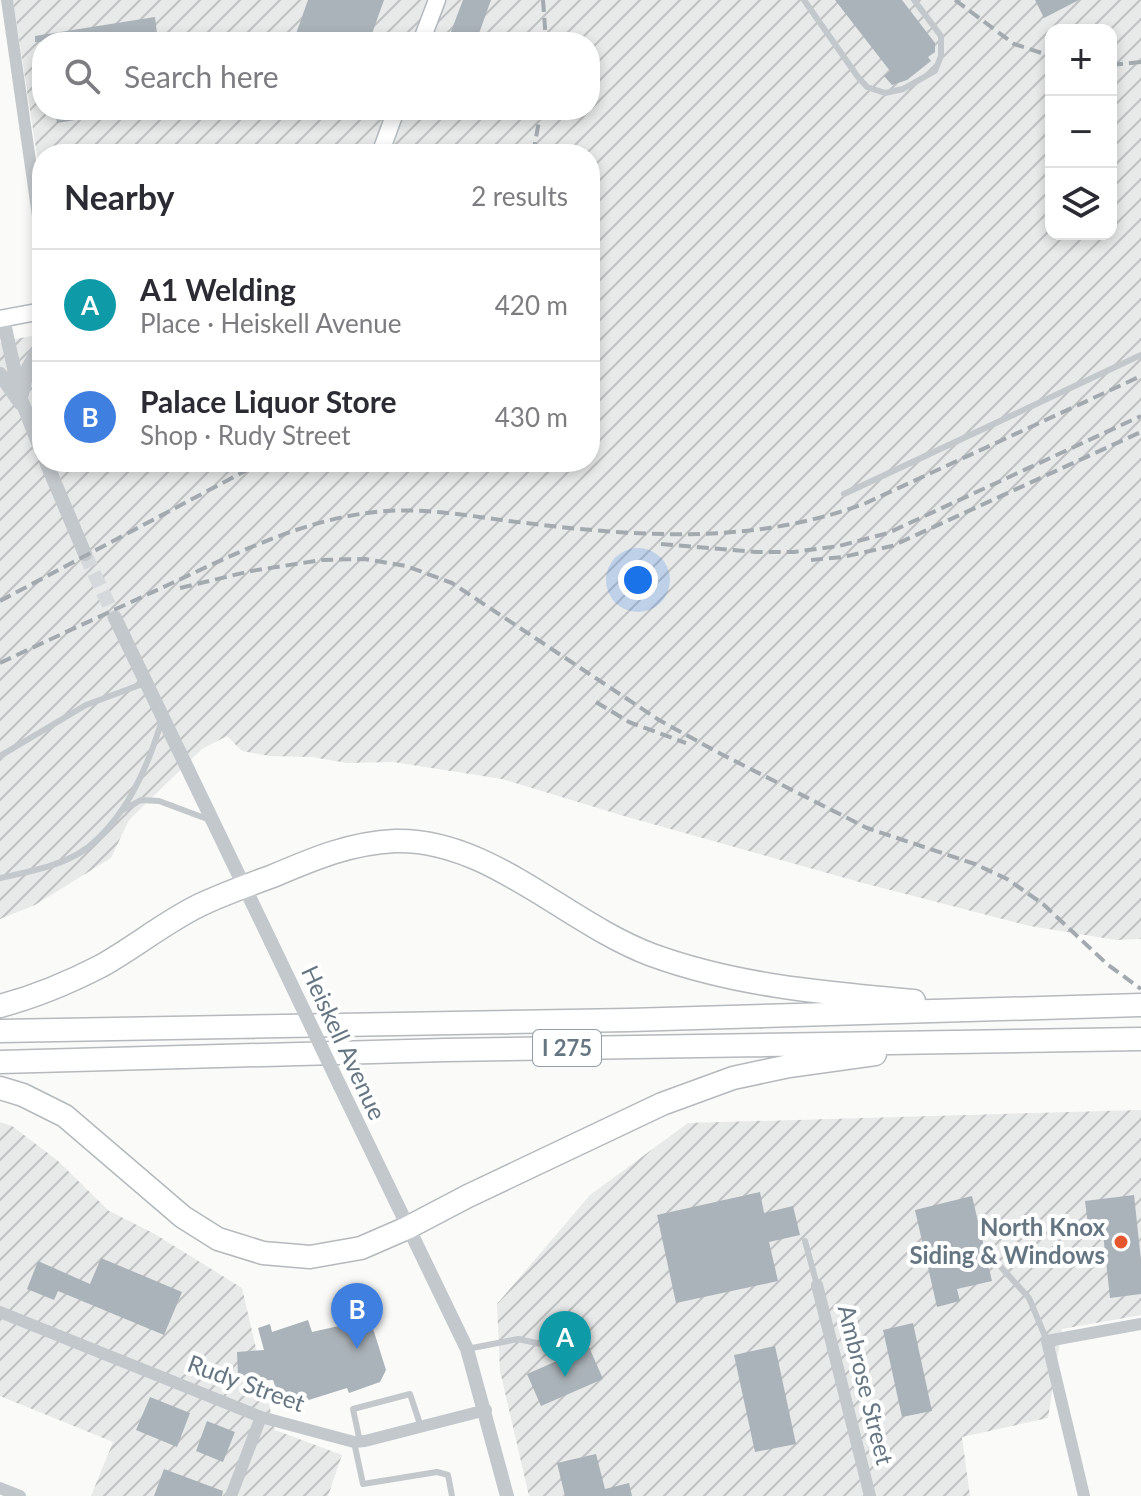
<!DOCTYPE html>
<meta charset="utf-8">
<style>
:root{--surface:#fff;--page:#f7f7f7;--text:#2b2b33;--muted:#7c7c81;--line:#e1e1e2;--accent:#d93025}
body{margin:0;font-family:Lato,sans-serif;background:var(--page);color:var(--text)}
.controls{position:absolute;right:24px;top:24px;display:grid;overflow:hidden;border-radius:16px;box-shadow:0 4px 12px #0003}
.controls button{width:72px;height:72px;display:grid;place-items:center;padding:0;border:0;border-bottom:2px solid var(--line);background:var(--surface);color:var(--text);font:40px sans-serif}
.you{position:absolute;left:638px;top:580px;width:28px;height:28px;margin:-20px;border:6px solid #fff;border-radius:50%;background:#1a73e8;box-shadow:0 0 0 12px #1a73e833}
.badge{display:grid;place-items:center;width:52px;height:52px;border-radius:50%;background:var(--accent);color:#fff;font-size:26px;font-weight:700}
.pin{position:absolute;translate:-50% -66px;filter:drop-shadow(0 2px 4px #0008)}
.pin::after{content:'';position:absolute;top:42px;width:28px;height:24px;background:inherit;clip-path:polygon(0 0,100% 0,50% 100%)}
.list{margin:0;padding:0;list-style:none}
h2{display:flex;justify-content:space-between;align-items:center;height:104px;margin:0;padding:0 32px;font-size:34px}
h2 small{font-size:26px;font-weight:400;color:var(--muted)}
.list li{display:grid;grid-template-columns:52px 1fr auto;gap:24px;align-items:center;box-sizing:border-box;height:112px;padding:0 32px;border-top:2px solid var(--line)}
.list b{display:block;font-size:30px;white-space:nowrap}
.list p{margin:0;font-size:26px;white-space:nowrap;color:var(--muted)}
.list em{font-size:26px;font-style:normal;color:var(--muted)}
.icon{flex:none;width:44px;height:44px;fill:none;stroke:currentColor;stroke-width:2;stroke-linecap:round;stroke-linejoin:round}
.map{position:relative;flex:none;width:1141px;height:1496px;overflow:hidden}
.search{position:absolute;background:var(--surface);box-shadow:0 4px 12px #0003;left:32px;top:32px;width:568px;height:88px;display:flex;align-items:center;gap:20px;box-sizing:border-box;padding:0 28px;border-radius:32px;color:var(--muted);font-size:30px}
.panel{position:absolute;background:var(--surface);box-shadow:0 4px 12px #0003;left:32px;top:144px;width:568px;height:328px;border-radius:32px}
.map>svg:first-child{display:block}
.industrial{fill:url(#industrial-furrows);fill-rule:evenodd}
.building{fill:#aab3b9}
.lines{fill:none;stroke-linecap:round;stroke-linejoin:round}
.tertiary-tunnel{stroke:#d5d9db;stroke-width:14;stroke-dasharray:14 7;stroke-linecap:butt}
.secondary-casing{stroke:#b3babf;stroke-width:19}
.motorway-casing{stroke:#b4b9bd;stroke-width:25}
.service{stroke:#c3c8cc;stroke-width:6}
.minor{stroke:#c3c8cc;stroke-width:12}
.tertiary{stroke:#c3c8cc;stroke-width:14}
.secondary{stroke:#fff;stroke-width:16}
.motorway{stroke:#fff;stroke-width:22}
.rail{stroke:#a2aab0;stroke-width:4;stroke-dasharray:12 6;stroke-linecap:butt}
.tertiary-bridge{stroke:#c3c8cc;stroke-width:14}
.poi-dot{fill:#e4572e;stroke:#fff;stroke-width:3}
.labels{text-anchor:middle;stroke-width:8;stroke-linejoin:round;paint-order:stroke}
.shield{fill:#fff;stroke:#939fa8;stroke-width:2}
.shield-label{font-size:22px;font-weight:bold;fill:#657683}
.street-label{font-size:24px;fill:#657683;stroke:#fff}
.poi-label{font-size:24px;font-weight:bold;fill:#657683;stroke:#fff;text-anchor:end}
</style>
<div class="map">
<svg width="1141" height="1496" viewBox="0 0 1141 1496">
<defs>
<pattern id="industrial-furrows" width="10" height="10" patternUnits="userSpaceOnUse" patternTransform="scale(2)"><rect width="10" height="10" fill="#e8e9e9"/><path d="M-1 1l2-2M0 10L10 0M9 11l2-2" fill="none" stroke="#c0c1c2"/></pattern>
</defs>
<rect width="100%" height="100%" fill="#fafaf8"/>
<path class="industrial" d="M13 0H1141V939L1116 940 1030 926 863 883 624 816 502 779 393 762 347 763 312 757 270 756 242 751 227 736 202 749 129 820 111 858 35 905 0 919V342L42 334V462H590V154H42L41 182ZM1051 30H1111V234H1051ZM42 42H590V110H42Z
M1141 1110V1315L1062 1329 1048 1418 962 1437 970 1496H529L500 1371 497 1304 590 1195 688 1123Z
M0 1122 12 1126 57 1160 109 1211 153 1233 242 1288 275 1430 342 1455 328 1496H91L113 1442 0 1396Z"/>
<path class="building" d="M308 0H384L369 42H293Z
M463 0H491L476 42H447Z
M835 0H902L935 43V52L928 57 931 61 907 80 892 85 884 76 890 71Z
M1035 0H1079L1044 18Z
M155 17 158 42H35V36Z
M55 110H99V116L57 123Z
M760 1192 764 1213 793 1206 800 1235 769 1242 778 1281 676 1303 657 1215Z
M1134 1195 1141 1260V1294L1110 1298 1102 1224 1088 1225 1085 1201Z
M972 1196 992 1281 957 1289 960 1301 937 1307 915 1210Z
M101 1258 182 1292 164 1335 58 1291 54 1300 27 1289 38 1261 90 1284Z
M370 1319 386 1370 380 1382 349 1393 347 1388 296 1404 293 1393 279 1398 273 1380 247 1381 246 1375H238L237 1352 264 1350 258 1328 270 1324 272 1332 308 1320 312 1332Z
M913 1323 932 1411 902 1417 883 1330Z
M775 1346 796 1444 755 1452 734 1355Z
M589 1347 603 1379 541 1406 527 1374Z
M150 1397 190 1413 177 1447 136 1430Z
M207 1421 235 1432 223 1462 196 1451Z
M596 1454 605 1489 629 1483 632 1496H565L557 1463Z
M164 1469 223 1491 222 1496H154Z"/>
<g class="lines">
<path class="tertiary-tunnel" d="M85 554 115 618"/>
<defs>
<path id="secondary" d="M421 42 437 0
M380 154 396 110
M0 319 42 311"/>
<path id="motorway" d="M0 1006C34 997 70 982 101 966 135 947 165 922 200 905 223 894 248 885 273 876 313 859 350 843 395 841 489 838 566 923 652 955 737 986 825 993 914 1001
M0 1031 629 1020 1141 1005
M0 1062 445 1050 1141 1039
M0 1088 23 1095 65 1116 183 1217 218 1239 263 1253 310 1257 361 1248 407 1228 468 1196 662 1104 733 1078 789 1066 875 1054"/>
</defs>
<use href="#secondary" class="secondary-casing"/>
<use href="#motorway" class="motorway-casing"/>
<path class="service" d="M804 0 858 77 867 87 885 93 903 89 935 71 941 56V36L914 0
M844 494 1141 355
M0 756 86 705 145 683
M123 810 141 800 159 801 210 820
M0 878C28 872 63 866 87 848 126 817 147 769 161 723
M805 1241 817 1285
M1000 1266 1029 1298 1047 1341
M467 1349 518 1339 555 1347
M354 1442 363 1484 437 1472 448 1475 452 1496
M360 1442 353 1409 410 1394 421 1427"/>
<path class="minor" d="M7 0 42 244
M817 1285 870 1496
M0 1312 261 1417 354 1442 365 1441 486 1410
M0 1488 20 1496
M231 1496 261 1417
M1084 1496 1047 1341 1141 1324"/>
<path class="tertiary" d="M3 319 21 399 42 453
M0 374 20 403
M22 394 28 368 42 343
M46 462 85 554
M115 618 271 942
M340 1086 467 1349 507 1496"/>
<use href="#secondary" class="secondary"/>
<use href="#motorway" class="motorway"/>
<path class="rail" d="M543 0 546 42
M955 0 1014 44 1051 56
M1111 65 1141 62
M533 154 541 110
M661 544 756 552H794L839 546 888 533 1141 416
M811 560 843 557 892 546 1141 432
M180 588 251 571 322 560 365 559 406 566 452 583 659 720 721 754 867 828 975 864 1007 879 1043 904 1107 964 1141 989
M0 601 262 462
M0 663C57 636 114 610 170 584 239 552 310 516 387 511 433 508 480 518 526 523 641 537 755 545 866 503L1141 376
M596 702 629 722 686 743"/>
<path class="tertiary-bridge" d="M271 942 340 1086"/>
</g>
<circle class="poi-dot" cx="1121" cy="1242" r="8"/>
<g class="labels">
<rect class="shield" x="533" y="1030" width="68" height="36" rx="6"/>
<g class="shield-label">
<text x="567" y="1056">I 275</text>
</g>
<g class="street-label">
<text transform="translate(343 1043) rotate(65)" y="8">Heiskell Avenue</text>
<text transform="translate(246 1384) rotate(20)" y="8">Rudy Street</text>
<text transform="translate(865 1385) rotate(76)" y="8">Ambrose Street</text>
</g>
<g class="poi-label">
<text x="1105" y="1236">North Knox<tspan x="1105" dy="28">Siding &amp; Windows</tspan></text>
</g>
</g>
</svg>
<div class="controls">
<button>+</button>
<button>−</button>
<button><svg class="icon" aria-label="layers" viewBox="0 0 24 24"><path d="M12 4l9 5-9 5-9-5zM3 14l9 5 9-5"/></svg></button>
</div>
<div class="you"></div>
<div class="pin badge" style="left:565px;top:1377px;background:#0f9aa8">A</div>
<div class="pin badge" style="left:357px;top:1349px;background:#3f7fe0">B</div>
<div class="search"><svg class="icon" aria-label="search" viewBox="0 0 24 24"><circle cx="10" cy="10" r="6"/><path d="M15 15l6 6"/></svg>Search here</div>
<section class="panel">
<h2>Nearby<small>2 results</small></h2>
<ul class="list">
<li><span class="badge" style="background:#0f9aa8">A</span><div><b>A1 Welding</b><p>Place · Heiskell Avenue</p></div><em>420 m</em></li>
<li><span class="badge" style="background:#3f7fe0">B</span><div><b>Palace Liquor Store</b><p>Shop · Rudy Street</p></div><em>430 m</em></li>
</ul>
</section>
</div>
